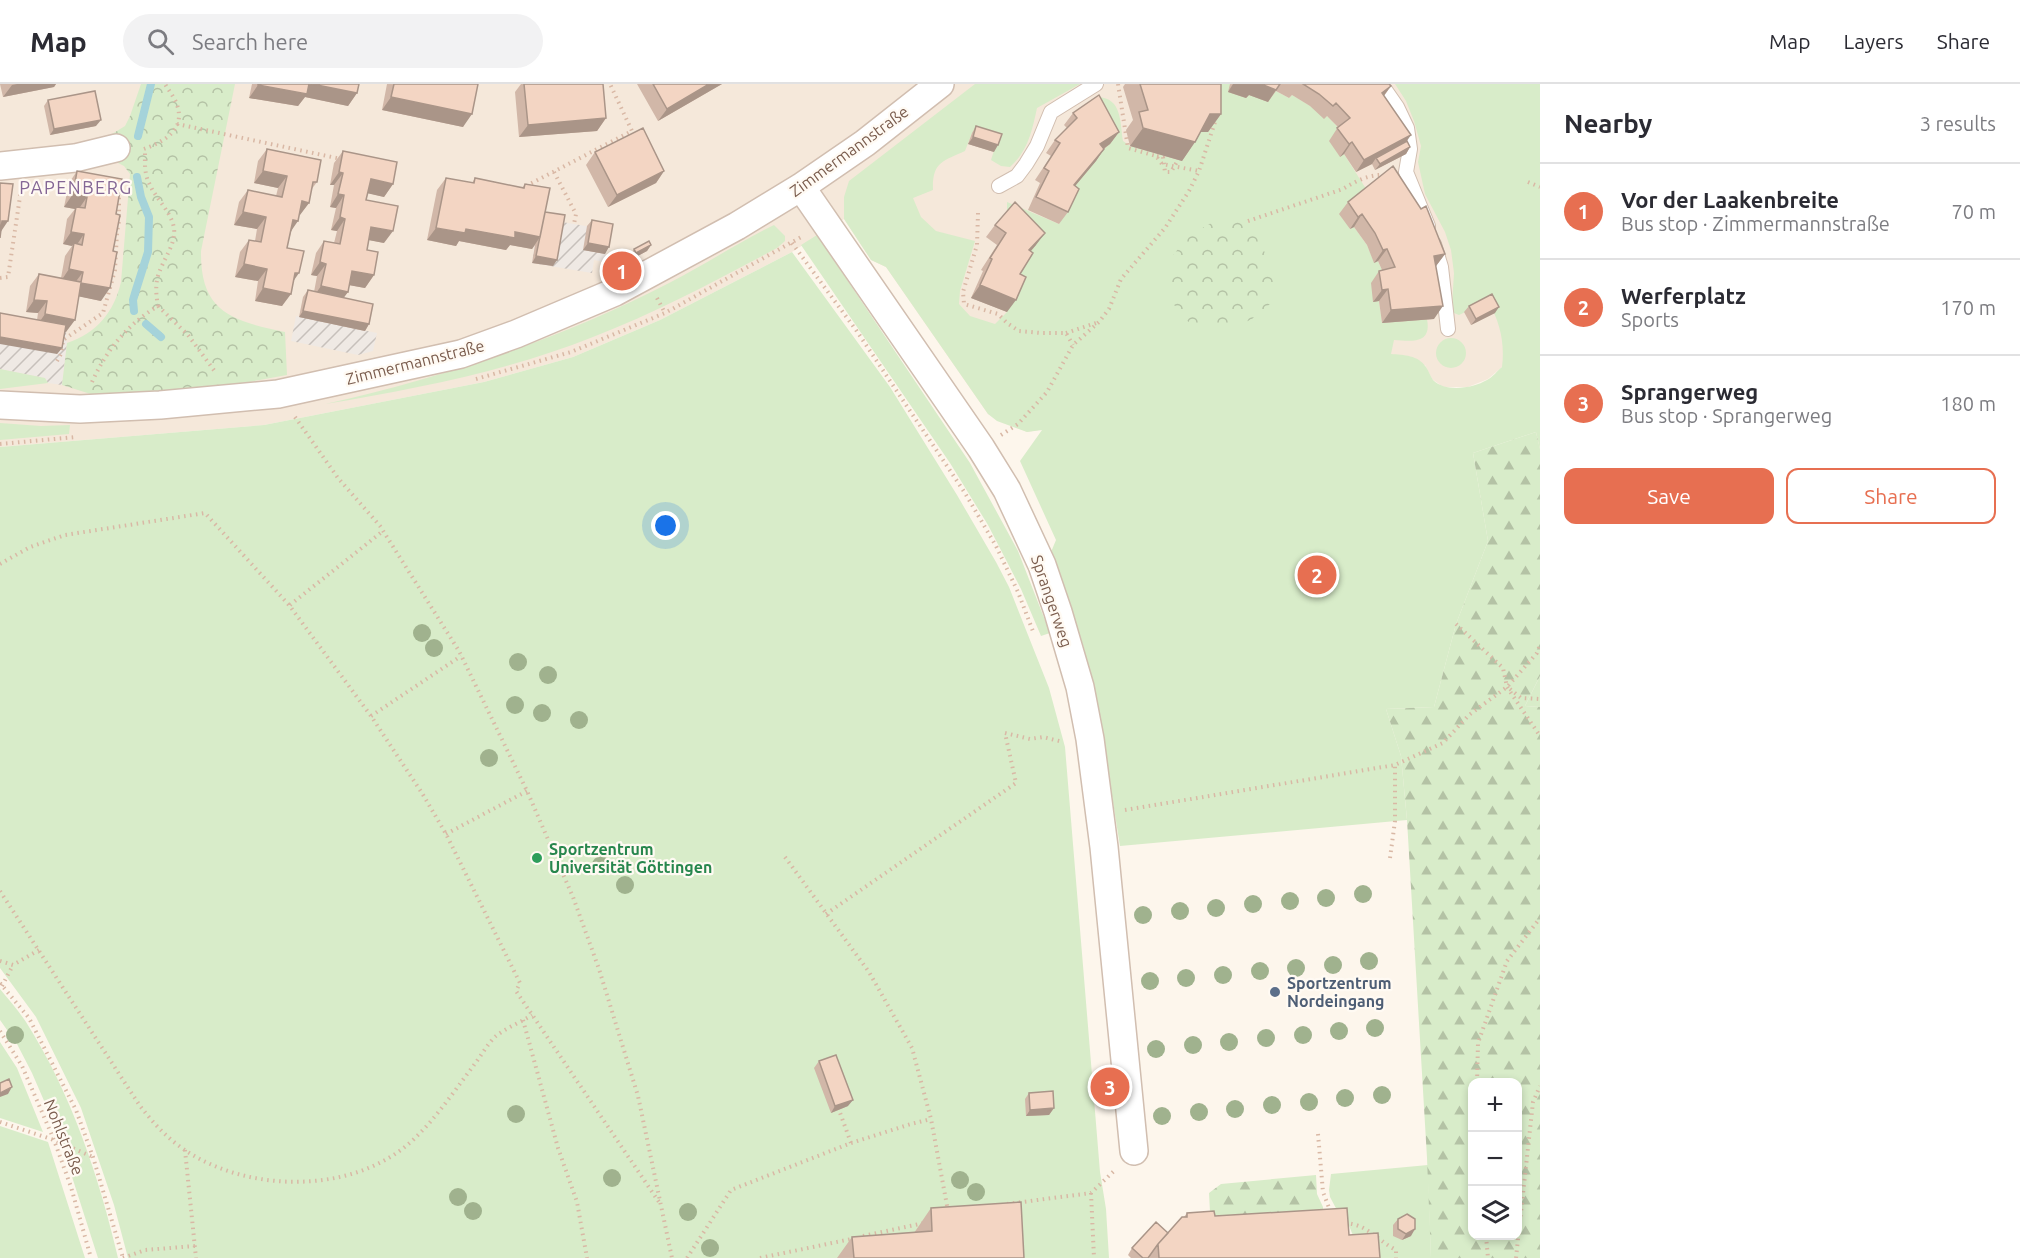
<!DOCTYPE html>
<meta charset="utf-8">
<style>
:root{--surface:#fff;--page:#f2f2f3;--text:#2b2b33;--muted:#7c7c81;--line:#e1e1e2;--accent:#e76f51}
body{margin:0;font-family:Ubuntu,sans-serif;background:var(--page);color:var(--text)}
.controls{position:absolute;right:18px;bottom:18px;display:grid;overflow:hidden;border-radius:12px;box-shadow:0 3px 9px #0003}
.controls button{width:54px;height:54px;display:grid;place-items:center;padding:0;border:0;border-bottom:2px solid var(--line);background:var(--surface);color:var(--text);font:30px sans-serif}
.you{position:absolute;left:666px;top:442px;width:21px;height:21px;margin:-15px;border:4px solid #fff;border-radius:50%;background:#1a73e8;box-shadow:0 0 0 9px #1a73e833}
.badge{display:grid;place-items:center;width:39px;height:39px;border-radius:50%;background:var(--accent);color:#fff;font-size:20px;font-weight:700}
.pin{position:absolute;translate:-50% -50%;border:3px solid #fff;box-shadow:0 2px 6px #0006}
.list{margin:0;padding:0;list-style:none}
h2{display:flex;justify-content:space-between;align-items:center;height:78px;margin:0;padding:0 24px;font-size:26px}
h2 small{font-size:20px;font-weight:400;color:var(--muted)}
.list li{display:grid;grid-template-columns:39px 1fr auto;gap:18px;align-items:center;box-sizing:border-box;height:96px;padding:0 24px;border-top:2px solid var(--line)}
.list b{display:block;font-size:22px;white-space:nowrap}
.list p{margin:0;font-size:20px;white-space:nowrap;color:var(--muted)}
.list em{font-size:20px;font-style:normal;color:var(--muted)}
.actions{display:flex;gap:12px;padding:18px 24px}
.actions a{flex:1;padding:14px 0;border:2px solid var(--accent);border-radius:12px;text-align:center;font-size:21px;color:var(--accent)}
.actions .main{background:var(--accent);color:#fff}
.icon{flex:none;width:33px;height:33px;fill:none;stroke:currentColor;stroke-width:2;stroke-linecap:round;stroke-linejoin:round}
.map{position:relative;flex:none;width:1540px;height:1174px;overflow:hidden}
header{display:flex;align-items:center;gap:36px;box-sizing:border-box;height:84px;padding:0 30px;background:var(--surface);border-bottom:2px solid var(--line)}
header strong{font-size:28px}
nav{display:flex;gap:33px;margin-inline-start:auto;font-size:21px}
.search{width:420px;height:54px;background:var(--page);display:flex;align-items:center;gap:15px;box-sizing:border-box;padding:0 21px;border-radius:33px;color:var(--muted);font-size:22px}
main{display:flex}
aside{flex:1;background:var(--surface)}
.map>svg:first-child{display:block}
.residential{fill:#f5e8da}
.industrial{fill:url(#industrial-furrows)}
.grass{fill:#d8ecc9}
.forest{fill:url(#forest-firs);fill-rule:evenodd}
.park{fill:url(#park-crowns)}
.lines{fill:none;stroke-linecap:round;stroke-linejoin:round}
.stream{stroke:#a5d3da;stroke-width:8}
.lane-casing{stroke:#d1beb0;stroke-width:16}
.street-casing{stroke:#d1beb0;stroke-width:30}
.path{stroke:#d9b8a5;stroke-width:4;stroke-dasharray:1.5 4.5;stroke-linecap:butt}
.lane{stroke:#fff;stroke-width:14}
.street{stroke:#fff;stroke-width:27}
.tree{fill:#a0b28e}
.wall{fill:#d1b7a8}
.shaded-wall{fill:#aa9588}
.building{fill:#f3d5c3;stroke:#aa9588;stroke-width:1.5}
.leisure-dot{fill:#2e9e5b;stroke:#fffaf3;stroke-width:2}
.service-dot{fill:#5c6f8a;stroke:#fffaf3;stroke-width:2}
.labels{text-anchor:middle;stroke-width:4.5;stroke-linejoin:round;paint-order:stroke}
.street-label{font-size:16px;fill:#7a5c4d;stroke:#fffaf3}
.leisure-label{font-size:16px;font-weight:bold;fill:#27864d;stroke:#fffaf3;text-anchor:start}
.service-label{font-size:16px;font-weight:bold;fill:#4e5e75;stroke:#fffaf3;text-anchor:start}
.neighbourhood-label{font-size:18px;letter-spacing:1.5px;fill:#846695;stroke:#fffaf3}
</style>
<header>
<strong>Map</strong>
<div class="search"><svg class="icon" aria-label="search" viewBox="0 0 24 24"><circle cx="10" cy="10" r="6"/><path d="M15 15l6 6"/></svg>Search here</div>
<nav><a>Map</a><a>Layers</a><a>Share</a></nav>
</header>
<main>
<div class="map">
<svg width="1540" height="1174" viewBox="0 0 1540 1174">
<defs>
<pattern id="industrial-furrows" width="10" height="10" patternUnits="userSpaceOnUse" patternTransform="scale(1.5)"><rect width="10" height="10" fill="#efe9e4"/><path d="M-1 1l2-2M0 10L10 0M9 11l2-2" fill="none" stroke="#c7c0bb"/></pattern>
<pattern id="forest-firs" width="22" height="20" patternUnits="userSpaceOnUse" patternTransform="scale(1.5)"><rect width="22" height="20" fill="#d8ecc9"/><path d="M5 1l3.5 6h-7zM16 11l3.5 6h-7z" fill="#b4c2a5"/></pattern>
<pattern id="park-crowns" width="20" height="18" patternUnits="userSpaceOnUse" patternTransform="scale(1.5)"><rect width="20" height="18" fill="#d8ecc9"/><path d="M2 6a3 3 0 1 1 6 0M12 15a3 3 0 1 1 6 0" fill="none" stroke="#b4c2a5"/></pattern>
</defs>
<rect width="100%" height="100%" fill="#fdf6ec"/>
<path class="residential" d="M0 0H1540V365L1536 348 1502 283 1488 295 1468 303H1443L1432 295 1425 281 1027 348 988 330 886 183 871 176 844 135 792 168 660 236 573 273 484 298 264 341 0 363Z"/>
<path class="industrial" d="M539 134 609 146 604 178 594 176 592 189 532 179Z
M296 232 377 249 373 267 358 271 291 257Z
M0 236 66 248 67 259 62 301 48 299 45 294 0 285Z"/>
<path class="grass" d="M975 0H1080L1037 24C1032 47 1028 67 1010 83L1001 82 991 76 997 57 972 49 965 67C943 77 932 78 933 106L913 114 921 133 936 147 975 157 960 207 959 220 970 232 995 240 1007 228V118L1059 140 1098 13C1122 14 1120 38 1123 57L1130 62 1182 77 1208 0H1230L1248 11 1274 6 1289 14 1292 11 1327 32 1341 46 1340 72 1344 70 1368 108 1349 145 1354 143 1367 161 1374 178 1378 177 1386 195 1379 217 1382 239 1427 235C1432 261 1411 257 1394 256L1391 270C1404 271 1418 271 1426 283 1429 287 1430 292 1433 296 1446 309 1473 304 1487 296 1493 293 1497 287 1502 283 1505 259 1500 238 1488 217L1459 231 1454 229 1452 221 1454 189 1451 166 1445 148 1425 110 1418 78 1421 62 1414 37 1406 17 1395 0H1540V365L1536 348 1473 369 1488 457 1456 540 1434 623 1386 625 1401 672 1407 736 1120 762 1101 643 1084 564 1051 468 1056 456 1020 377 1042 346 1027 348 997 337 988 330 886 183 871 176 844 135V113L849 97Z
M774 141 785 152V157L777 164C717 196 657 228 593 253 508 287 415 305 325 320 444 293 562 255 671 198 706 180 739 158 774 141Z
M817 151 970 379 1018 467 1050 549 1041 552 1021 505 988 441 950 379 801 161Z
M792 168 890 303 957 411 996 478 1009 503 1049 604 1065 663 1100 1088 1106 1125 1109 1174H128L114 1121 81 1024 36 933 0 884V363L264 341 484 298 573 273 660 236Z
M1436 269a15 15 0 1 1 30 0a15 15 0 1 1-30 0Z
M0 285 45 294 48 299 0 305Z
M0 339 41 342 70 341 69 350 0 356Z
M1540 592V623L1525 622Z
M0 905C9 916 18 926 26 938 71 1009 99 1092 118 1174H98L58 1049 32 989 17 960 0 936Z
M0 958 17 984 43 1048 0 1034Z
M0 1042 48 1058 85 1174H0Z
M1428 1081 1431 1174H1362L1346 1134 1339 1130 1330 1113 1329 1106 1331 1090Z"/>
<path class="forest" d="M1536 348 1540 365V592L1525 622 1540 623V1174H1431L1427 1074 1407 736 1401 672 1386 625 1434 623 1456 540 1488 457 1473 369ZM1472 998H1518V1152H1472Z
M1316 1091 1317 1110 1323 1123 1324 1147H1211L1209 1109 1221 1100Z"/>
<path class="park" d="M141 0H235L201 167C200 228 232 237 285 248L287 291 211 305 97 312 62 301 67 259C97 249 114 228 121 198L130 90 124 82 114 77 112 50 125 42 130 32Z
M1235 135 1248 137 1257 146 1272 190 1274 204 1270 220 1252 235 1235 243 1199 244 1184 235 1170 215 1168 197 1172 173 1187 153 1211 139Z"/>
<g class="lines">
<path class="stream" d="M138 52 151 0
M134 227 133 216 136 206 148 168 149 133 141 113 137 93
M146 240 161 253"/>
<defs>
<path id="lane" d="M1381 0 1397 23 1407 44 1410 65 1406 88 1428 142
M999 102 1017 92 1026 80 1037 62 1051 28 1096 0
M1434 160 1441 183 1448 245"/>
<path id="street" d="M0 82 75 74 116 64
M801 103 981 364 1007 406 1042 481 1058 528 1080 603 1090 655 1104 763 1134 1067
M0 321 80 325 160 321 278 310 461 270 516 250 615 208 737 142 801 103 865 59 940 0"/>
</defs>
<use href="#lane" class="lane-casing"/>
<use href="#street" class="street-casing"/>
<path class="path" d="M1118 0 1128 64 1156 72 1162 80 1199 87
M177 40 341 75
M144 65C163 58 186 46 177 21 175 14 169 7 165 0
M1157 72 1163 73 1165 88H1171L1178 76
M554 88 576 130 574 140
M1528 98 1540 103
M526 102 632 47 610 0
M978 129 977 161 963 208 964 220 998 230 1007 239 1019 247 1041 249H1066L1073 261
M1248 137 1343 105C1356 97 1369 90 1385 91
M792 159 856 246 965 409 996 462 1018 508 1034 550
M0 194 8 193 21 106
M657 214 665 229
M158 222 188 251 216 289
M1066 249 1096 239
M57 277 61 270 63 256 103 229 115 186 117 148 119 137V109
M476 295 571 268 665 229 803 152
M92 298C107 265 128 240 158 222 156 211 155 199 159 189 164 174 176 160 174 144 171 127 155 114 149 99 144 89 145 77 145 66
M295 333 338 394 380 442 459 567 527 707 573 813 599 885 638 1012 672 1174
M1001 351 1018 340 1047 308 1073 261 1099 238 1109 225 1121 195 1165 144 1189 107 1199 87 1215 38
M0 360 76 353
M0 480 30 463 65 451 205 429 289 521 371 632 422 709 446 750 520 899 516 907 661 1121
M290 521 383 447
M1456 540 1503 584 1507 603 1540 652
M1510 605 1521 614 1540 615
M371 632 461 572
M1125 726 1395 681 1443 659 1469 631 1507 603 1537 569 1540 561
M446 750 527 707
M785 773 869 888 912 964 931 1035 948 1127
M1390 774 1395 737V681
M0 807 140 1022C148 1032 157 1043 167 1052 230 1110 351 1115 414 1055 437 1033 455 1006 474 981 481 972 488 959 496 952 506 944 521 938 532 931
M826 830 1016 699 1005 649 1030 655 1043 653 1063 658
M0 877 13 881 39 866
M0 899 29 934 76 1026 93 1073 123 1174
M2 902 13 881
M523 936 558 1064 577 1118 587 1174
M0 947 22 982 54 1056 71 1103 91 1174
M1477 998 1478 959 1507 877 1540 834
M0 1038 54 1056 93 1073
M1318 1050 1323 1108 1331 1129
M851 1059 911 1040 931 1035
M185 1066 196 1174
M1091 1109 1094 1174
M1007 1120 1091 1109 1115 1086
M1345 1139C1367 1140 1378 1157 1396 1166V1174
M863 1152 924 1139
M1486 1152 1488 1174
M123 1174 145 1166 195 1162
M687 1174 731 1106 851 1059 839 1026
M760 1174 856 1154
M1516 1174 1533 1018 1540 1002"/>
<use href="#lane" class="lane"/>
<use href="#street" class="street"/>
</g>
<g class="tree">
<circle cx="422" cy="549" r="9"/>
<circle cx="434" cy="564" r="9"/>
<circle cx="518" cy="578" r="9"/>
<circle cx="548" cy="591" r="9"/>
<circle cx="515" cy="621" r="9"/>
<circle cx="542" cy="629" r="9"/>
<circle cx="579" cy="636" r="9"/>
<circle cx="489" cy="674" r="9"/>
<circle cx="601" cy="781" r="9"/>
<circle cx="625" cy="801" r="9"/>
<circle cx="1363" cy="810" r="9"/>
<circle cx="1326" cy="814" r="9"/>
<circle cx="1290" cy="817" r="9"/>
<circle cx="1253" cy="820" r="9"/>
<circle cx="1216" cy="824" r="9"/>
<circle cx="1180" cy="827" r="9"/>
<circle cx="1143" cy="831" r="9"/>
<circle cx="1369" cy="877" r="9"/>
<circle cx="1333" cy="881" r="9"/>
<circle cx="1296" cy="884" r="9"/>
<circle cx="1260" cy="887" r="9"/>
<circle cx="1223" cy="891" r="9"/>
<circle cx="1186" cy="894" r="9"/>
<circle cx="1150" cy="897" r="9"/>
<circle cx="1375" cy="944" r="9"/>
<circle cx="1339" cy="947" r="9"/>
<circle cx="15" cy="951" r="9"/>
<circle cx="1303" cy="951" r="9"/>
<circle cx="1266" cy="954" r="9"/>
<circle cx="1229" cy="958" r="9"/>
<circle cx="1193" cy="961" r="9"/>
<circle cx="1156" cy="965" r="9"/>
<circle cx="1382" cy="1011" r="9"/>
<circle cx="1345" cy="1014" r="9"/>
<circle cx="1309" cy="1018" r="9"/>
<circle cx="1272" cy="1021" r="9"/>
<circle cx="1235" cy="1025" r="9"/>
<circle cx="1199" cy="1028" r="9"/>
<circle cx="516" cy="1030" r="9"/>
<circle cx="1162" cy="1032" r="9"/>
<circle cx="612" cy="1094" r="9"/>
<circle cx="960" cy="1096" r="9"/>
<circle cx="976" cy="1108" r="9"/>
<circle cx="458" cy="1113" r="9"/>
<circle cx="473" cy="1127" r="9"/>
<circle cx="688" cy="1128" r="9"/>
<circle cx="710" cy="1164" r="9"/>
</g>
<path class="wall" d="M0 0H56L54 3 3 13Z
M252 0H359L357 9 348 22 305 13 298 22 249 14Z
M387 0H478L463 43 382 26Z
M521 0H603L606 34 597 47 519 53 515 8Z
M637 0H722L658 37Z
M1125 0H1221V30L1208 48H1200L1195 58 1182 77 1130 62 1126 46 1133 36 1123 3Z
M1230 0H1389L1391 2 1384 12 1410 63 1406 70 1375 86 1372 80 1356 88 1344 70 1340 73 1329 57 1338 43 1327 32 1324 35 1310 22 1292 11 1289 14 1276 7 1268 18 1249 11 1246 14 1228 8Z
M48 16 96 42 50 51 44 22Z
M1073 29 1119 48 1110 60 1104 65 1096 77 1075 102 1068 128 1059 140 1028 126 1040 99 1035 96 1051 72 1046 69 1055 56 1067 44 1064 41Z
M976 42 994 68 968 60 972 49Z
M267 65 317 98 311 106 309 119 299 131 291 148 287 164 293 197 282 222 255 217 258 197 235 193 240 168 249 156 255 157 257 145 234 141 239 118 248 106 276 112 278 104 254 99 258 77Z
M343 67 393 100 384 113 368 109 366 116 384 159 369 156 367 166 374 191 365 204 349 201 348 208 343 214 369 240 365 247 299 233 303 213 308 206 314 208 317 192 311 191 316 169 324 157 334 159 337 147 331 146 336 124 330 123 334 101H330L334 79Z
M595 68 664 87 656 99 608 123 586 81Z
M77 87 122 95 101 217 78 212 66 248H65L62 264 57 270 37 236 38 229 26 228 30 202 39 190 61 194 65 172 72 162 63 160 67 135 75 125 64 123 69 99Z
M446 94 472 99 475 94 522 104 525 100 545 128 553 182 532 179 535 161 532 165 510 161 506 166 459 157 456 162 427 156 437 106Z
M1348 118 1445 170 1436 182 1434 235 1382 239 1379 217 1373 218 1371 199 1379 187 1382 186 1378 177 1374 179 1367 161 1354 143 1350 145 1339 130Z
M592 136 605 170 583 166 587 142Z
M995 141 1036 161 1031 167 1020 190 1007 228 971 214 983 187 981 186 997 161 986 153Z
M651 161 647 167 632 175 630 171 634 165Z
M1469 222 1495 229 1471 241 1464 228Z
M819 977 848 1022 831 1029 814 984Z
M1029 1009 1054 1024 1049 1031 1026 1032 1025 1015Z
M931 1124 1024 1174H837L852 1153 914 1149Z
M1187 1129 1215 1132 1349 1151 1380 1174H1131L1128 1171 1132 1164 1168 1149 1184 1133Z
M1398 1135 1411 1152 1402 1156 1393 1152V1141Z"/>
<path class="shaded-wall" d="M17 0H56L54 3 3 13 12 1Z
M312 0 357 9 348 22 305 13 298 22 249 14 258 1Z
M709 0H722L658 37 667 25Z
M1233 0H1261L1276 6 1268 18 1249 11 1246 14 1228 8Z
M1391 2 1382 14V9Z
M391 13 472 30 463 43 382 26Z
M1210 30H1221L1208 48H1198Z
M606 34 597 47 519 53 528 41Z
M101 36 96 42 50 51 54 45Z
M1143 44 1195 58 1182 77 1130 62Z
M1119 48 1110 60 1092 73 1100 60Z
M1411 51 1402 64 1376 74 1372 80 1356 88 1364 76Z
M973 53 998 61 994 68 968 60Z
M1352 58 1344 70 1340 73 1349 60Z
M1410 63 1406 70 1375 86 1380 80Z
M1104 65 1096 77 1065 114 1074 101Z
M263 87 287 92 278 104 254 99Z
M664 87 656 99 608 123 617 111Z
M339 88 343 89 334 101H330Z
M371 95 393 100 384 113 362 108Z
M73 110 87 113 78 126 76 123 75 125 64 123Z
M338 110 344 111 336 124 330 123Z
M302 117 309 119 300 131 293 129Z
M243 128 266 133 257 145 234 141Z
M1362 130 1354 143 1350 145 1358 133Z
M340 133 345 135 337 147 331 146Z
M293 136 298 137 289 150Z
M2 137H8L0 149Z
M371 143 393 147 384 159 363 155Z
M436 144 466 145 515 148 540 153 532 165 510 161 506 166 459 157 456 162 427 156Z
M71 148 84 150 76 162 74 159 72 162 63 160Z
M1045 149 1036 161 1021 178 1029 166Z
M588 159 609 163 605 170 583 166Z
M651 161 647 167 632 175 636 169Z
M1387 165 1378 177 1374 179 1383 166Z
M1445 170 1436 182 1434 172Z
M536 172 557 176 553 182 532 179Z
M320 178 326 180 317 192 311 191Z
M244 180 267 185 258 197 235 193Z
M69 185 83 188 74 200 61 197Z
M352 187 374 191 365 204 343 200Z
M295 189H299L290 202Z
M81 199 110 204 101 217 72 211Z
M980 201 1016 216 1007 228 971 214Z
M321 202 348 208 339 220 312 215Z
M263 204 291 210 282 222 255 217Z
M1388 205 1379 217 1373 218 1382 206Z
M34 216 47 217 38 229 26 228Z
M1443 222 1434 235 1382 239 1391 226Z
M1499 223 1495 229 1471 241 1476 235Z
M303 227 369 240 365 247 299 233Z
M45 230 75 236 66 248 36 243Z
M0 253 62 264 57 270 0 260Z
M12 1003 8 1010 0 1013V1009Z
M853 1016 848 1022 831 1029 835 1022Z
M1054 1024 1049 1031 1026 1032 1030 1026Z
M1415 1145 1411 1152 1402 1156 1406 1150Z"/>
<path class="building" d="M258 0H309L307 10 258 1Z
M312 0H359L357 9Z
M394 0H478L472 30 391 13Z
M524 0H603L606 34 528 41Z
M653 0H709L667 25Z
M1140 0H1221V30H1210L1195 58 1143 44 1139 28 1148 26Z
M1261 0H1280L1276 6Z
M1303 0H1389L1391 2 1382 9 1411 51 1364 76 1352 58 1349 60 1337 44 1350 34 1336 19 1333 22 1319 10Z
M95 7 101 36 54 45 48 16Z
M1099 11 1119 48 1100 60 1104 65 1074 101 1079 105 1068 128 1036 113 1049 87 1044 84 1060 59 1055 56 1077 34 1073 29Z
M976 42 1002 50 998 61 973 53Z
M643 44 664 87 617 111 595 68Z
M1407 57 1410 63 1380 80 1376 74Z
M267 65 321 76 317 98H313L309 119 302 117 298 137 293 136 287 164 304 167 299 189H295L291 210 263 204 267 185 244 180 249 156 261 158 266 133 243 128 248 106 282 113 287 92 263 87Z
M343 67 397 78 393 100 371 95 366 116 398 122 393 147 371 143 367 166 378 168 374 191 352 187 348 208 321 202 326 180 320 178 324 157 340 160 345 135 340 133 344 111 338 110 343 89 339 88Z
M1393 82 1421 125 1426 122 1445 170 1434 172 1443 222 1391 226 1388 205 1382 206 1379 187 1395 183 1387 165 1383 166 1375 149 1362 130 1358 133 1348 118Z
M77 87 122 95 116 130 120 131 113 167 117 168 110 204 81 199 75 236 45 230 47 217 34 216 39 190 81 198 83 188 69 185 74 159 82 161 84 150 71 148 76 123 85 124 87 113 73 110Z
M446 94 474 99 475 94 524 104 525 100 550 104 540 153 515 148V154L466 145 465 149 436 144Z
M0 99 13 100 8 137H2L0 154Z
M1015 118 1045 149 1029 166 1033 169 1020 190 1026 193 1016 216 980 201 992 175 990 174 1006 149 995 141Z
M545 128 565 131 557 176 536 172Z
M592 136 613 140 609 163 588 159Z
M649 157 651 161 636 169 634 165Z
M308 206 373 220 369 240 303 227Z
M1492 210 1499 223 1476 235 1469 222Z
M0 229 66 241 62 264 0 253Z
M836 971 853 1016 835 1022 819 977Z
M9 995 12 1003 0 1009V999Z
M1053 1007 1054 1024 1030 1026 1029 1009Z
M1021 1118 1024 1174H854L852 1153 932 1147 931 1124Z
M1347 1124 1349 1151 1378 1149 1380 1174H1159L1158 1160 1182 1133H1187V1129L1214 1127 1215 1132Z
M1407 1130 1415 1135V1145L1406 1150 1398 1145V1135Z
M1156 1138 1168 1149 1158 1160 1148 1174H1143L1132 1164Z"/>
<circle class="leisure-dot" cx="537" cy="774" r="6"/>
<circle class="service-dot" cx="1275" cy="908" r="6"/>
<g class="labels">
<g class="street-label">
<text transform="translate(849 67) rotate(-36)" y="6">Zimmermannstraße</text>
<text transform="translate(415 278) rotate(-14)" y="6">Zimmermannstraße</text>
<text transform="translate(1052 517) rotate(71)" y="6">Sprangerweg</text>
<text transform="translate(64 1053) rotate(68)" y="6">Nohlstraße</text>
</g>
<g class="leisure-label">
<text x="549" y="771">Sportzentrum<tspan x="549" dy="18">Universität Göttingen</tspan></text>
</g>
<g class="service-label">
<text x="1287" y="905">Sportzentrum<tspan x="1287" dy="18">Nordeingang</tspan></text>
</g>
<g class="neighbourhood-label">
<text x="76" y="110">PAPENBERG</text>
</g>
</g>
</svg>
<div class="controls">
<button>+</button>
<button>−</button>
<button><svg class="icon" aria-label="layers" viewBox="0 0 24 24"><path d="M12 4l9 5-9 5-9-5zM3 14l9 5 9-5"/></svg></button>
</div>
<div class="you"></div>
<div class="pin badge" style="left:622px;top:187px">1</div>
<div class="pin badge" style="left:1317px;top:491px">2</div>
<div class="pin badge" style="left:1110px;top:1003px">3</div>
</div>
<aside>
<h2>Nearby<small>3 results</small></h2>
<ul class="list">
<li><span class="badge">1</span><div><b>Vor der Laakenbreite</b><p>Bus stop · Zimmermannstraße</p></div><em>70 m</em></li>
<li><span class="badge">2</span><div><b>Werferplatz</b><p>Sports</p></div><em>170 m</em></li>
<li><span class="badge">3</span><div><b>Sprangerweg</b><p>Bus stop · Sprangerweg</p></div><em>180 m</em></li>
</ul>
<div class="actions"><a class="main">Save</a><a>Share</a></div>
</aside>
</main>
